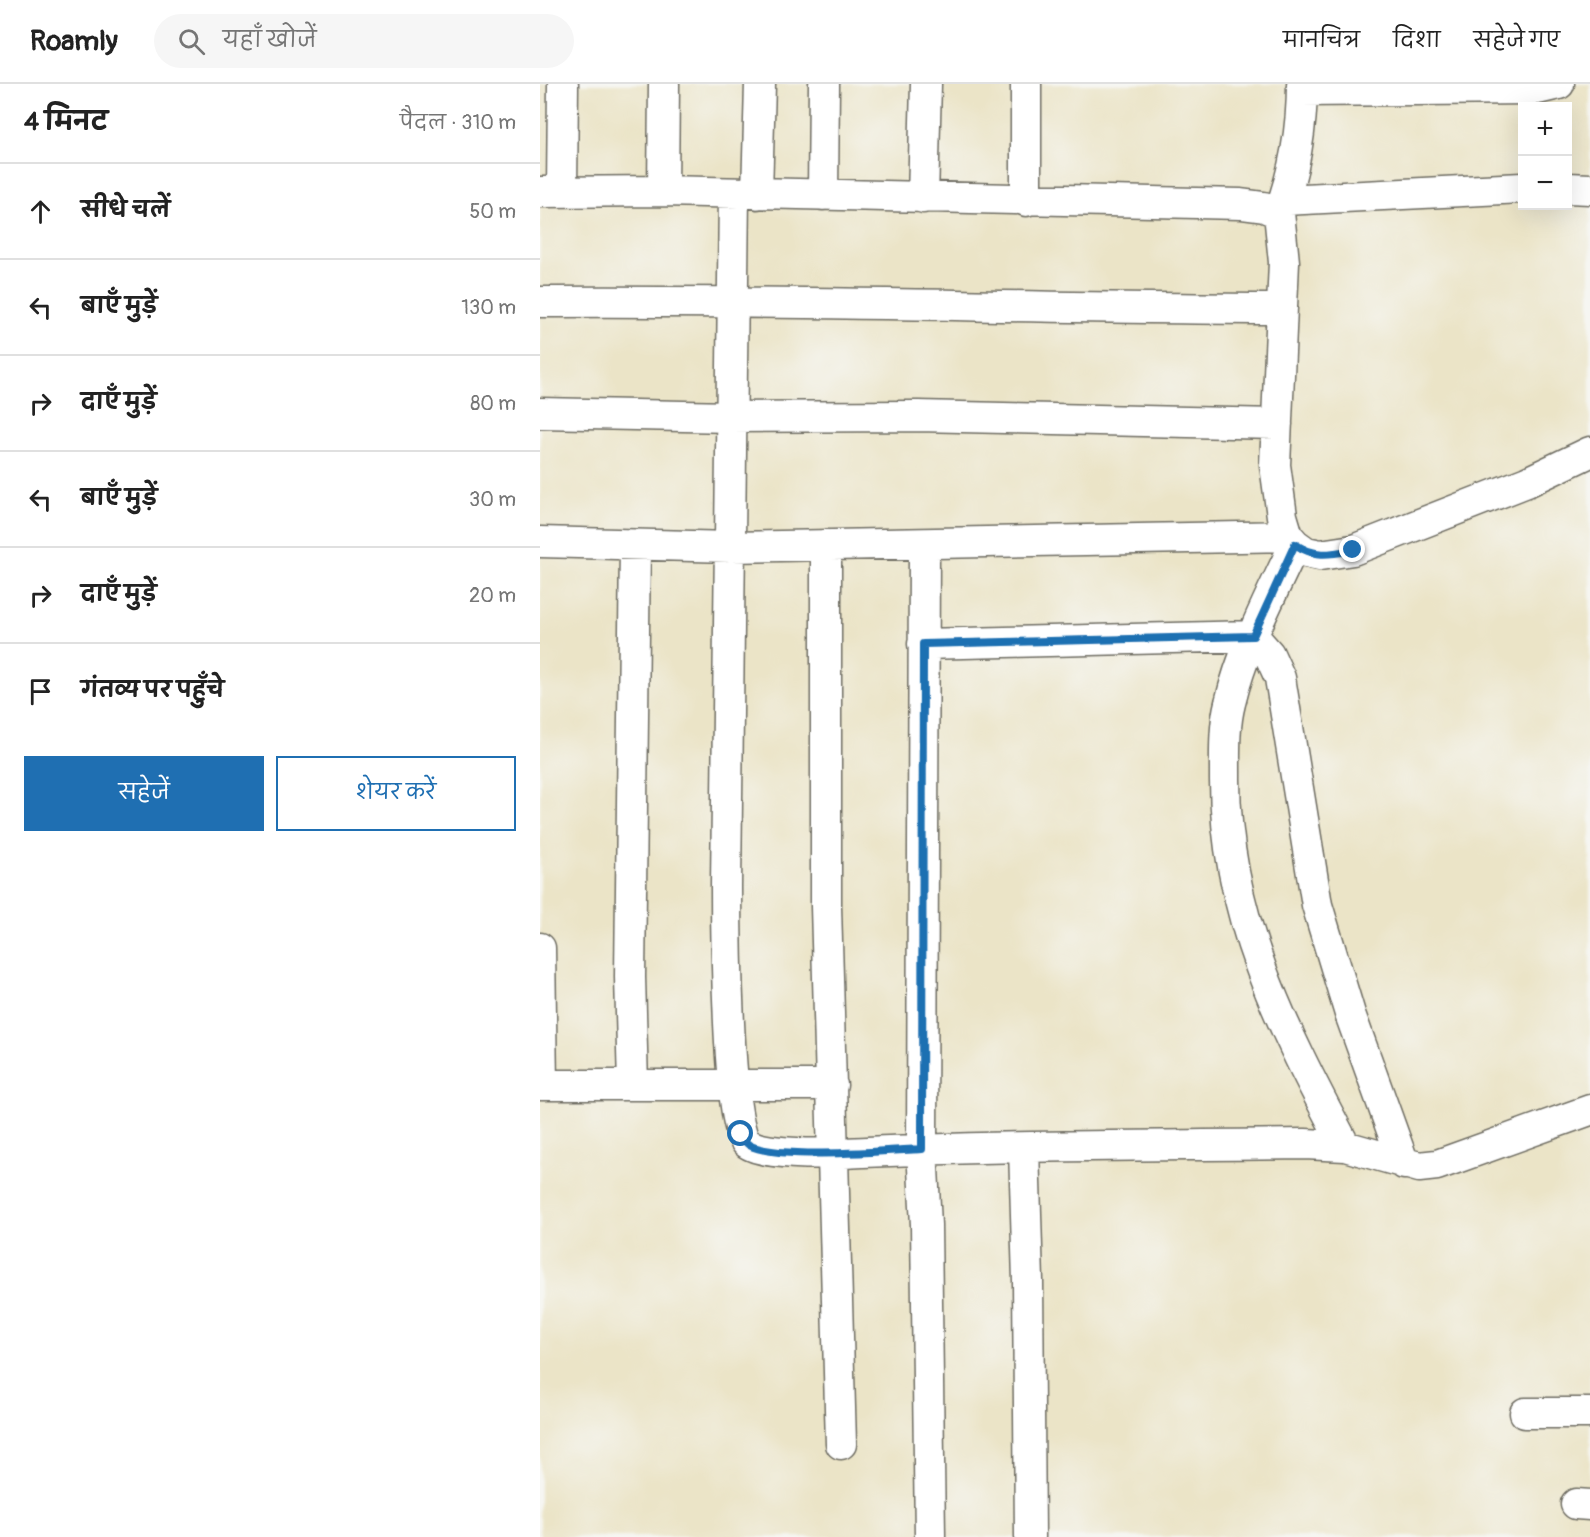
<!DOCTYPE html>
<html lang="hi">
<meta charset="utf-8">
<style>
:root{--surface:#fff;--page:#f6f6f6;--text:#222;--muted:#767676;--line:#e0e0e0;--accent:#1f6fb2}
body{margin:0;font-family:Pangolin,"Playpen Sans Deva",sans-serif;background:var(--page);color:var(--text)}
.controls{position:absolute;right:18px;top:18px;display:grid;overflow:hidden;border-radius:0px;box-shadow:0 6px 24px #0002}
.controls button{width:54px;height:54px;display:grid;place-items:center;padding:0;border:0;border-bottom:2px solid var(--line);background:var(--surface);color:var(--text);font:30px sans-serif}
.stop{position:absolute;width:18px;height:18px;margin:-14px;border:4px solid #1f6fb2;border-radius:50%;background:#fff}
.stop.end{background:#1f6fb2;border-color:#fff;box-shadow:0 2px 6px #0008}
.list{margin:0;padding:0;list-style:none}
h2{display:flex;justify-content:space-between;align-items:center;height:78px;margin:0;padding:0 24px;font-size:26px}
h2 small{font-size:20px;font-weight:400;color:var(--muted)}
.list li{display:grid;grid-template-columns:39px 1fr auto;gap:18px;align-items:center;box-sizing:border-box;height:96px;padding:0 24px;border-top:2px solid var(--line)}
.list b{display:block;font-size:22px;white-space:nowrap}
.list em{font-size:20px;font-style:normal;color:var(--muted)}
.actions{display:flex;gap:12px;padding:18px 24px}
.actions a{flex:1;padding:14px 0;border:2px solid var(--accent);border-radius:0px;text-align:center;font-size:21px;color:var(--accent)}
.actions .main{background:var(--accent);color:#fff}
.icon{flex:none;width:33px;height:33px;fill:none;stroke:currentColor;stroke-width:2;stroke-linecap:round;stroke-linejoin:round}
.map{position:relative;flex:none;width:1050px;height:1453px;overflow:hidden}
header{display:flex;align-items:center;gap:36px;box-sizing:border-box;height:84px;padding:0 30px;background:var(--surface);border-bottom:2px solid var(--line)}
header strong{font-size:28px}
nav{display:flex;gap:33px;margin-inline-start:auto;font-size:21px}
.search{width:420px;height:54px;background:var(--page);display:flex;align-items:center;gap:15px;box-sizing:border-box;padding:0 21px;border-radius:33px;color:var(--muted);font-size:22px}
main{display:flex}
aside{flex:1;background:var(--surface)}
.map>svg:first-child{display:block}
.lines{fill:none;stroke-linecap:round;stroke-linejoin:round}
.street-casing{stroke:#6e6c62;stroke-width:33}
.street{stroke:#fff;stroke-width:30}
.route{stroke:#1f6fb2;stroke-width:8}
</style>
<header>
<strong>Roamly</strong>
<div class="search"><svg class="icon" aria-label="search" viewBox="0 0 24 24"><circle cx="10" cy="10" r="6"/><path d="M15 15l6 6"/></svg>यहाँ खोजें</div>
<nav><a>मानचित्र</a><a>दिशा</a><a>सहेजे गए</a></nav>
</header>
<main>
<aside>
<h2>4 मिनट<small>पैदल · 310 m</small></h2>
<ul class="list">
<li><svg class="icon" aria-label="ahead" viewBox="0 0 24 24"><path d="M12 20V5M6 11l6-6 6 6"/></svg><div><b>सीधे चलें</b></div><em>50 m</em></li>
<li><svg class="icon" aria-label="left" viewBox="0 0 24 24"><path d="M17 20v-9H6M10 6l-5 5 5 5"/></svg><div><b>बाएँ मुड़ें</b></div><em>130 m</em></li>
<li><svg class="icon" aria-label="right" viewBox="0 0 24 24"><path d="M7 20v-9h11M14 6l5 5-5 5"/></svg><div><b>दाएँ मुड़ें</b></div><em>80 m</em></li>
<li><svg class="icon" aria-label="left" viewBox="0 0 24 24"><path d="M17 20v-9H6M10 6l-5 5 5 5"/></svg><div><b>बाएँ मुड़ें</b></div><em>30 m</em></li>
<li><svg class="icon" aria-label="right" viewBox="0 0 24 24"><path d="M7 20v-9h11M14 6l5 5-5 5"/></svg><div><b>दाएँ मुड़ें</b></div><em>20 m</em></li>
<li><svg class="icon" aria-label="arrive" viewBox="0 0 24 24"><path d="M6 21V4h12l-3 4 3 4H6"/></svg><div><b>गंतव्य पर पहुँचे</b></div></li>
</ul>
<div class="actions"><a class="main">सहेजें</a><a>शेयर करें</a></div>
</aside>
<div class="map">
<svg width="1050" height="1453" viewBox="0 0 1050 1453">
<rect width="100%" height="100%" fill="#f6f6f2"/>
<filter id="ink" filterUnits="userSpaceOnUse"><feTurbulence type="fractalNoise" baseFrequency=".0167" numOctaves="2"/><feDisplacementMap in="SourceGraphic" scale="12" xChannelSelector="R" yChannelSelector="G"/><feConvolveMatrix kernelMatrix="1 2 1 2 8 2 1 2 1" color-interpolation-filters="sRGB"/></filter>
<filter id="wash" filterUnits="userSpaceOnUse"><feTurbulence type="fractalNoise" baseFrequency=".008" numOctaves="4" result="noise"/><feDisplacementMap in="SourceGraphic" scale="24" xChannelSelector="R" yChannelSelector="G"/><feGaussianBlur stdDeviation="1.35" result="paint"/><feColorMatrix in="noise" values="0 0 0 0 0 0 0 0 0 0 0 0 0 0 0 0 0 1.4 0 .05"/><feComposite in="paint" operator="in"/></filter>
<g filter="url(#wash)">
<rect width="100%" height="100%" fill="#ebe4c7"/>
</g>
<g filter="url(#ink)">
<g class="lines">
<defs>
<path id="street" d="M486 0V117
M762 7 998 5 1019 0
M1028 104 1050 105
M22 107 23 0
M123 107 124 0
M0 108 123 107 701 120 724 123 739 129 744 178 735 381 742 432 748 452 755 460 766 468 780 471 813 466 987 398 1050 368
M194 109 186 802C186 841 187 1036 206 1058 217 1071 285 1070 303 1069 457 1061 611 1062 765 1060L805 1062 879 1083 897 1081 1050 1026
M217 110 220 0
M283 111 284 0
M383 114 386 0
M744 116 982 104
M739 129C755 87 762 46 762 0
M0 218C247 216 494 224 742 225
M0 329 191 333 378 332 737 340
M0 458 191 463 748 452
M384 460 382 1065 386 1141 390 1453
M755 460C731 512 703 564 690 619 684 642 685 669 685 692 684 830 742 943 805 1062
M286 461V822L301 1360
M383 560 713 552 729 570 740 594 777 821 810 930 864 1080
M0 864 2 1001
M0 1001H292
M93 1001 90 893 95 461
M484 1064 488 1197 490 1453
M985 1329H1050
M1036 1420 1050 1421"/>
</defs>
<use href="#street" class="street-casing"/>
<use href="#street" class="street"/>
</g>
</g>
<g class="lines" filter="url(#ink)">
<path class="route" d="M201 1050C203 1054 206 1059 209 1061 237 1076 347 1067 382 1065L383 560 713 552 755 460C774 474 791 470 813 466"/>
</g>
</svg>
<div class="controls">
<button>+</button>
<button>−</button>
</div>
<div class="stop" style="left:201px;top:1050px"></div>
<div class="stop end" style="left:813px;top:466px"></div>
</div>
</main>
